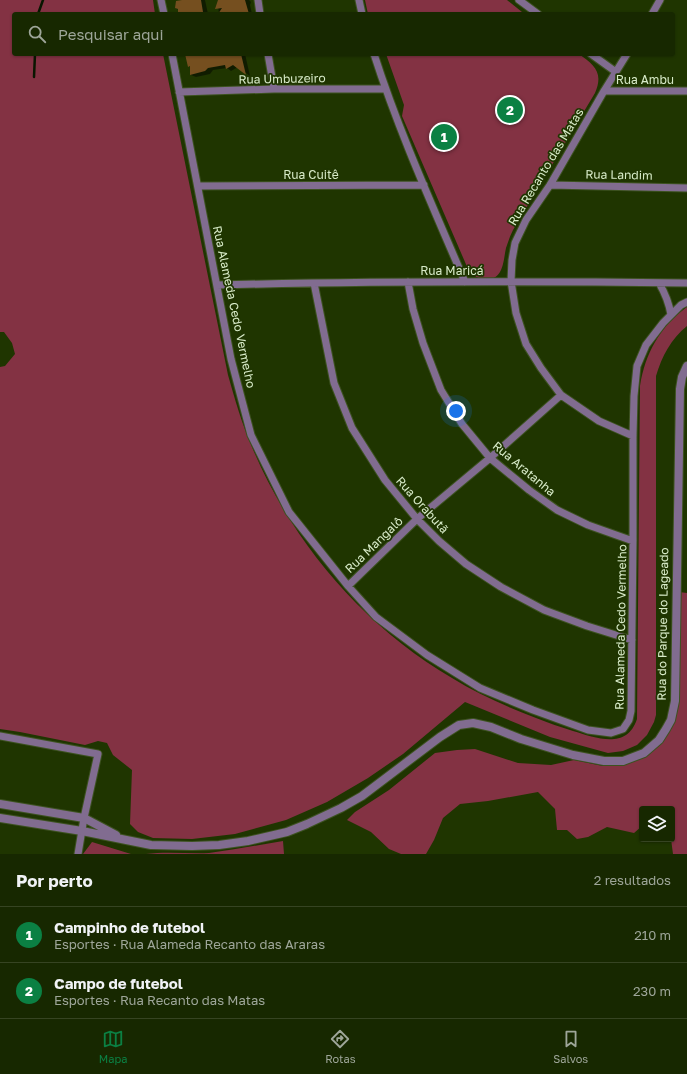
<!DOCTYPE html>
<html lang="pt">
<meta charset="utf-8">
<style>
:root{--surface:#172800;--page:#20300a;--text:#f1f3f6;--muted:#9ea699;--line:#364422;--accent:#0b8043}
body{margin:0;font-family:"Golos Text",sans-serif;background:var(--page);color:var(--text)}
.controls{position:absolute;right:12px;bottom:12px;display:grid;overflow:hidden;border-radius:4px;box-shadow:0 1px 3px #0004}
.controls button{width:36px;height:36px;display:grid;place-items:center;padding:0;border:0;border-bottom:1px solid var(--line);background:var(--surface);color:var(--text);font:20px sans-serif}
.you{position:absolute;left:456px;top:411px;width:14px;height:14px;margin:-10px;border:3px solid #fff;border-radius:50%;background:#1a73e8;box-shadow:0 0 0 6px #1a73e833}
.badge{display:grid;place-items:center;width:26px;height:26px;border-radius:50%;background:var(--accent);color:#fff;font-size:13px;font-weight:700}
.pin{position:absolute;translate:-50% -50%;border:2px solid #fff;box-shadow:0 1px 4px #0006}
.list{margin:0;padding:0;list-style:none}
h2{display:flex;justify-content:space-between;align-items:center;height:52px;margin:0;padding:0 16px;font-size:17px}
h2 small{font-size:13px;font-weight:400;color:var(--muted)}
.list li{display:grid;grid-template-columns:26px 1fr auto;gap:12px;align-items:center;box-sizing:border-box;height:56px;padding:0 16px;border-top:1px solid var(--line)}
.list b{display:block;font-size:15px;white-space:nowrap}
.list p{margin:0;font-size:13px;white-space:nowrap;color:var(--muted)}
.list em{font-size:13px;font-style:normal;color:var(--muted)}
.icon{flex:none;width:22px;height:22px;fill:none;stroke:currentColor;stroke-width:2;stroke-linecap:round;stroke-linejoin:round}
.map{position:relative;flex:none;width:687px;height:854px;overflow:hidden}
.search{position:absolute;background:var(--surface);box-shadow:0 1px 3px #0004;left:12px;right:12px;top:12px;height:44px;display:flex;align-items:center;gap:10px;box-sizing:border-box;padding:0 14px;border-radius:4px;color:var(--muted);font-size:15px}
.sheet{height:164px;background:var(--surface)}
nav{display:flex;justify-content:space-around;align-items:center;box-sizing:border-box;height:56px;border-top:1px solid var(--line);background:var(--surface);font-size:11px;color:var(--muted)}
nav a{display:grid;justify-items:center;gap:2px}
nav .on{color:var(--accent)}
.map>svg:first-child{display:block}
.green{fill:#833243}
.shadow{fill:#0007}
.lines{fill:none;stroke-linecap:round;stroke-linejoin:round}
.stream{stroke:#091600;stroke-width:2.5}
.building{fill:#754f1f}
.minor-casing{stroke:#3d5220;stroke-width:9}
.tertiary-casing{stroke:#3d5220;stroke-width:10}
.minor{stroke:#816c90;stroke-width:7}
.tertiary{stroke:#816c90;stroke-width:8}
.labels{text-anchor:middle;stroke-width:3.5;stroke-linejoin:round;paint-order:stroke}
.street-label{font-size:12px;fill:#d8ebc8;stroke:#1f3500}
</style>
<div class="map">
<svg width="687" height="854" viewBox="0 0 687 854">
<rect width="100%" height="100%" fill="#1f3500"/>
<path class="green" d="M0 0H153L155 14H14V54H163L228 375C235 400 242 424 252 447 292 542 362 625 452 678 478 694 507 707 536 718 548 723 561 727 573 731 596 738 627 750 637 719L640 386C645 354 660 326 687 307V326C671 339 662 356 656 376V715L654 722 647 735 637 745 623 751 608 753 550 737 465 702 403 754 368 778 327 802 286 820 235 834 192 839 153 838 138 832 130 824 132 770 113 755 107 743 98 741 85 745 20 732 0 729V367L5 366 15 354 12 343 4 332H0Z
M365 0H507L522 12V14H368Z
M386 54H579C594 65 604 72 595 93L513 230C510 236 508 242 506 248 503 261 504 282 483 279 476 278 472 274 468 269L402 116 404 105Z
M679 592 687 593V854H673L671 839H672V831L674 821 672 819V809H642V826L634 833 607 827 588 837 577 839 567 830H557L555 809 538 792 488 801 460 804 443 818 434 840 426 854H401L389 849 371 832 347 820 355 812 389 790 435 753 457 750 475 749 518 763 551 765 574 760 603 766 628 763 666 735 677 713 678 683Z
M283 841 284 854H146C167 851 188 854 209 853 233 850 258 845 283 841Z
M92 842 131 854H83Z"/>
<path class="shadow" d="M184 0H205L208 14H179V10L176 8Z
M219 0H249L251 2 250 5 252 14H219L218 5Z
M186 54H245L250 76 238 67 231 71 227 68 213 70 210 74 196 77 191 75V67L189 66Z"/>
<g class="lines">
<path class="stream" d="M38 14 43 0
M34 77 35 54"/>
</g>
<path class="building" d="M182 0H201L203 12 197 13V14H178V9L175 8 176 1Z
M218 0H245L249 14H218L222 8 215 9Z
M185 54H241L246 75 233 65 226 69 225 65 208 68 205 71 190 75V66L188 67Z"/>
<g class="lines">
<defs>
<path id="minor" d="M161 0 164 14
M258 0 260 14
M359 0 362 14
M519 0 538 14
M652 14 660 0
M172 54 231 359 251 435 289 512 348 586 376 617 427 655 480 688 533 710 588 730 611 733 623 729 629 720 631 711 633 541V436L634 396 637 366 646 345 663 323 681 305 687 302
M268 54 274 89
M374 54C399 132 433 207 465 282
M591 54 616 72
M627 54 604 91 550 185 526 220 515 243 512 260 511 281 516 313 526 344 541 368 561 395 599 421 633 436
M604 91H687
M179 92 274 89H385
M550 185 687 188
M198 186 424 185
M408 282 413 309 423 343 441 390 462 424 490 458 529 490 557 510 588 525 633 541
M314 283 334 383 352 428 385 480 417 519 439 541 466 564 501 587 544 610 587 626 632 640
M659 283C665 293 669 303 671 315
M217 285C373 281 530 281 687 283
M348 586 417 519 490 458 561 395
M0 736 98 754 84 818 78 854"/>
<path id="tertiary" d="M0 804 84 818 116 835
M0 818 82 831 151 845 192 846 219 845 248 841 287 832 307 824 341 808 362 796 440 737 459 725 473 723 491 727 521 739 573 755 604 761H623L644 753 659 740 666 729 671 720 675 701 680 389 682 377 687 366"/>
</defs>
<use href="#minor" class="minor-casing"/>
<use href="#tertiary" class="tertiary-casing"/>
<use href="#minor" class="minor"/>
<use href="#tertiary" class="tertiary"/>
</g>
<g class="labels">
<g class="street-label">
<text transform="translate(282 79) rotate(-1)" y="4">Rua Umbuzeiro</text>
<text x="645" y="84">Rua Ambu</text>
<text transform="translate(546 167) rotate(-59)" y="4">Rua Recanto das Matas</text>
<text x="311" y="179">Rua Cuitê</text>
<text transform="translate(619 175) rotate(1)" y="4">Rua Landim</text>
<text x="452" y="275">Rua Maricá</text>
<text transform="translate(234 307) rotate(78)" y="4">Rua Alameda Cedo Vermelho</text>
<text transform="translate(524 469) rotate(40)" y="4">Rua Aratanha</text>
<text transform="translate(422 505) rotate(48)" y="4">Rua Orabutã</text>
<text transform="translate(374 545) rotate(-44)" y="4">Rua Mangalô</text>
<text transform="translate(663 624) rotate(-89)" y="4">Rua do Parque do Lageado</text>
<text transform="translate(621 627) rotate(-89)" y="4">Rua Alameda Cedo Vermelho</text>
</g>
</g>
</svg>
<div class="controls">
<button><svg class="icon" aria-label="layers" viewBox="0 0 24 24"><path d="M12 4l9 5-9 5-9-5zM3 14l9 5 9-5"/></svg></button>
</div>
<div class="you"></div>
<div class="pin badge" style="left:444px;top:137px">1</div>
<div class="pin badge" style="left:510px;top:110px">2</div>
<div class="search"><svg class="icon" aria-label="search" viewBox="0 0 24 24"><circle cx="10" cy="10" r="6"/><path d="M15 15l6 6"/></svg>Pesquisar aqui</div>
</div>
<section class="sheet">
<h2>Por perto<small>2 resultados</small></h2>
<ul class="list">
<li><span class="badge">1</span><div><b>Campinho de futebol</b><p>Esportes · Rua Alameda Recanto das Araras</p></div><em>210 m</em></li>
<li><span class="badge">2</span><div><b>Campo de futebol</b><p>Esportes · Rua Recanto das Matas</p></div><em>230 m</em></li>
</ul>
</section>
<nav>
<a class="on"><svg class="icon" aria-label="map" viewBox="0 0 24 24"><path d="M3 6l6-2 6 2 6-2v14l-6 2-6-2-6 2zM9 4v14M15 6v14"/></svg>Mapa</a>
<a><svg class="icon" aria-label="directions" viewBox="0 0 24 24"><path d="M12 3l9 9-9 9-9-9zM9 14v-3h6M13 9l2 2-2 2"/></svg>Rotas</a>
<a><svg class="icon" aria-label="saved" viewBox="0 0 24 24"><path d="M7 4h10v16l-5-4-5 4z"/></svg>Salvos</a>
</nav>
